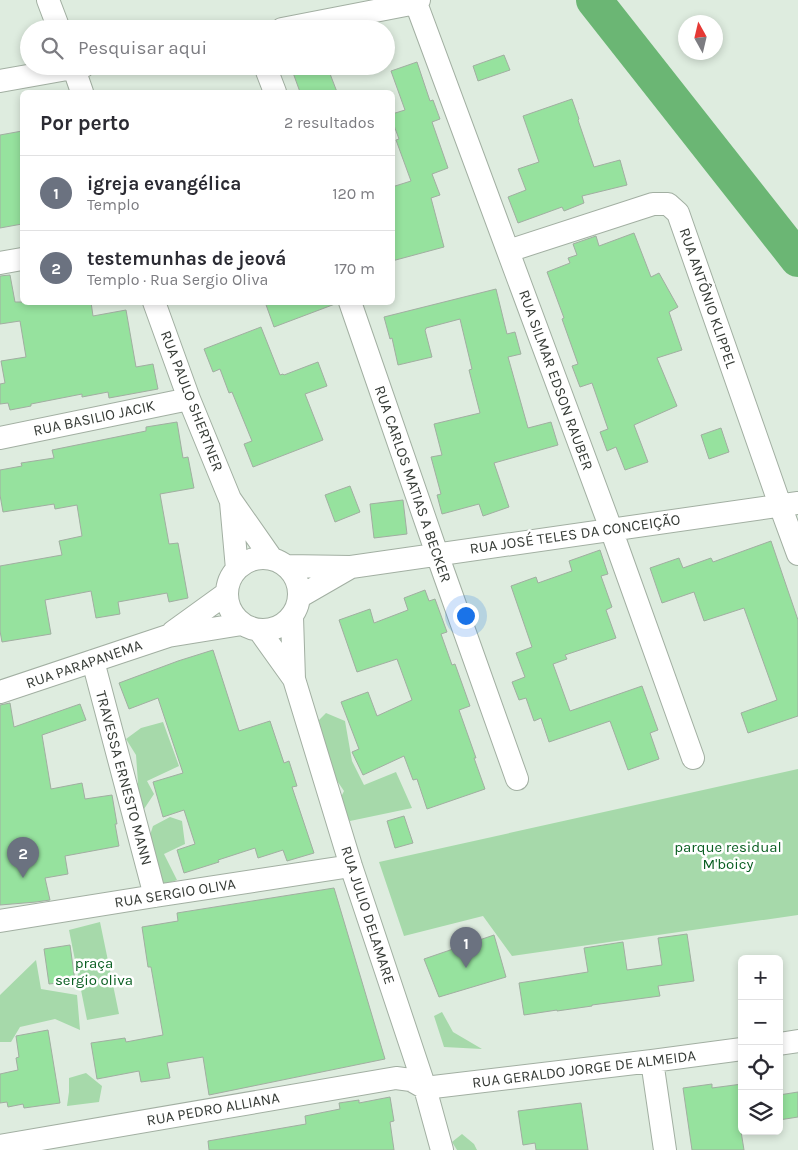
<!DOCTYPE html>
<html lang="pt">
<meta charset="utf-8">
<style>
:root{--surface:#fff;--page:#f7f7f7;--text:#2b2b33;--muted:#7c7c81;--line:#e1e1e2;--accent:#7c3aed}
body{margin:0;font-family:Karla,sans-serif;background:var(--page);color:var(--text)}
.controls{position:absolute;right:15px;bottom:15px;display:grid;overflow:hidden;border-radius:8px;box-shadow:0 2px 8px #0003}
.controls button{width:45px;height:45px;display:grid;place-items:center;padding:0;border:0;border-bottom:1px solid var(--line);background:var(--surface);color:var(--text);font:25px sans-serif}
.compass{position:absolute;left:678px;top:15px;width:45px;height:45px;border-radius:50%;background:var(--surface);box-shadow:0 2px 8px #0003;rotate:352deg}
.you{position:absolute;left:465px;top:615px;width:18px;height:18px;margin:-12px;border:4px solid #fff;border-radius:50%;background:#1a73e8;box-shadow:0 0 0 8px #1a73e833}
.badge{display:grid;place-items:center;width:32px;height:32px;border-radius:50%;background:var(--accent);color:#fff;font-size:16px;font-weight:700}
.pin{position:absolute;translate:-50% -41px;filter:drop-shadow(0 1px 2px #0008)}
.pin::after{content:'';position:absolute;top:26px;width:18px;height:15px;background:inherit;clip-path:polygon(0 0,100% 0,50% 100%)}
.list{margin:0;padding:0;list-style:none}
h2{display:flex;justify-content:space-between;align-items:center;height:65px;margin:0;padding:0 20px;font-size:21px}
h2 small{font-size:16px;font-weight:400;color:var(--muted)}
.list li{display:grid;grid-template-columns:32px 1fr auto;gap:15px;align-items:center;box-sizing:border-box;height:75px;padding:0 20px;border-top:1px solid var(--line)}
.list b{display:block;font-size:19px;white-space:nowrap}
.list p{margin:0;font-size:16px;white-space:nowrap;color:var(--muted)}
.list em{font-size:16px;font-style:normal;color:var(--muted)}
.icon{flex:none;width:28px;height:28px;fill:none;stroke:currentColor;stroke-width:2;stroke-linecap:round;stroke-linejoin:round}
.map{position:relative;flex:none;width:798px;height:1150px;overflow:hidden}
.search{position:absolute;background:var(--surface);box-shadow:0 2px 8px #0003;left:20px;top:20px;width:375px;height:55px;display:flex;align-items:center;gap:12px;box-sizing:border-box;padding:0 18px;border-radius:28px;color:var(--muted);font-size:19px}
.panel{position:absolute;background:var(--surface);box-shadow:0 2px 8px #0003;left:20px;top:90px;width:375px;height:215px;border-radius:8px}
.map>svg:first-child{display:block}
.green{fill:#a6d9aa}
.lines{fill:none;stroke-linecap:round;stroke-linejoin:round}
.river{stroke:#6bb674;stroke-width:36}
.building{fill:#96e29e;stroke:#a1aea1}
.street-casing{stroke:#a2afa2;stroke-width:24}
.street{stroke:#fff;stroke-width:22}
.labels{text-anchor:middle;stroke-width:5;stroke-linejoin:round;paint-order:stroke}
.street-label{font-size:15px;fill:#363b36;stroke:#fff}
.park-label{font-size:15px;fill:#095e21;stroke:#fff}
</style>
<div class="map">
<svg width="798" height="1150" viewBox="0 0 798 1150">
<rect width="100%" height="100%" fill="#deecdf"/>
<path class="green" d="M326 713 345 721 352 761 364 785 396 772 412 808 350 821 336 807 344 791 323 760 315 724Z
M163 722 179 766 147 781 154 794 140 815 127 786 138 783 136 755 126 739 141 728Z
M798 769V915L512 956 483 916 404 936 379 862Z
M170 817 182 821 185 844 164 854 177 880 157 887 149 838 153 826Z
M100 922 119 1014 87 1020 69 930Z
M36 960 41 989 77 995 80 1030 55 1019 20 1027 11 1042H0V995Z
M442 1012 453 1032 482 1049 444 1047 434 1016Z
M86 1073 102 1086 99 1102 67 1106 69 1092V1078Z
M462 1134 474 1144 477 1150H457L452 1142Z"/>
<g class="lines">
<path class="river" d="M594 0 798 259"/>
</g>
<path class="building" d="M504 55 510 70 478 81 473 66Z
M417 62 430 101 433 100 440 119 432 122 448 168 432 174 440 195 431 198 444 247 392 261V187L411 181 396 140 399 139 392 120V114L405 110 391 71Z
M302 66H327L337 92H300L292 70Z
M572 99 579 119 578 120 594 167 620 160 627 185 582 196 584 203 564 211 562 207 518 223 508 197 526 190 518 169 539 162 523 116Z
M22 131V224L0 228V135Z
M634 233 651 277 659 273 678 307 669 312 682 350 657 358 677 406 634 425 648 462 625 470 616 447 607 451 600 432 608 429 592 383 580 387 572 366 578 364 562 319 564 318 547 272 570 263 568 258 577 255 573 244 596 236 599 246Z
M10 275 15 302H91L93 316 126 310 136 367 153 364 158 389 109 398 108 392 82 397V394L31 404V406L10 410 8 403 0 404V384L5 383 1 361 26 357 20 321 0 324V276Z
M496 289 507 334 515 332 521 354 508 357 528 428 551 422 558 445 494 463 509 507 483 516 479 504 442 514 437 495 441 494 431 457 442 455 434 424 480 413 469 370 472 369 460 319 426 328V329L425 330 432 357 398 365 392 338 390 339 384 317Z
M265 302H334L335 304 274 327Z
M261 327 280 375 283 374 284 375 318 362 327 386 305 394 323 440 253 467 244 444 252 441 232 392 229 393 220 369 213 372 204 349Z
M177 422 183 458 188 457 194 488 160 494 169 544 178 543 188 598 169 602 167 593 118 602 120 614 96 618 91 591 45 600 51 634 2 642 0 631V566L62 555 59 541 82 536 77 505 55 509 54 504 3 512 0 495V470L22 466 21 463 54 458 52 450 146 431V427Z
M721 428 729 452 709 459 701 435Z
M350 486 360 512 335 522 325 495Z
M403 500 407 534 374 538 370 504Z
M771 541 798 620V716L748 733 741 713 777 700 744 608 704 621 694 592 662 603 650 568 679 558 683 568 711 558 713 562Z
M600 550 608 574 601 576 612 607 606 610 616 638 565 655 567 659 553 664 570 711 642 686 658 730 650 733 659 759 628 770 610 721 549 742 541 718 534 721 526 698 519 700 512 682 525 677 516 653 532 647 511 586 536 577 538 583 572 571 569 561Z
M425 590 429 601 435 599 447 632 441 634 452 665 455 664 470 706 459 710 476 758H474L485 789 427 809 417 779 413 780 404 756 363 775 352 752 359 749 341 702 368 692 377 716 412 700 397 659 357 672 339 620 370 609 374 623 408 610 404 598Z
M213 650 239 731 270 721 284 763 289 761 297 786 292 787 314 853 287 861 283 850 258 858 255 848 218 860 219 862 184 873 177 850 195 844 184 810 163 817 153 782 183 773 158 698 129 709 119 683 178 661Z
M10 703 14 727 80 704 86 720 42 735 51 789 82 783 85 799 112 795 117 824H115L119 846 65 856 68 874 45 878 50 900 36 902 0 905V705Z
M404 816 413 843 395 848 387 821Z
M334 888 385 1059 209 1095 203 1057 167 1063 170 1078 141 1082 139 1071 97 1079 91 1043 125 1038 126 1042 163 1035 151 967H148L142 927 178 921 177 913Z
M687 934 694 981 658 986 660 996 592 1005V1006L557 1011V1010L524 1015 519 983 588 972 584 948 623 942 627 970 662 965 658 938Z
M494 935 506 977 439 997 424 959Z
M70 945 75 981 49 984 44 949Z
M48 1030 60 1103 24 1108 23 1104 8 1107 7 1102 0 1103V1074L18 1070 16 1058 19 1057 16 1036Z
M712 1084V1088L742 1084V1119H739L744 1150H692L683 1088Z
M798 1092V1117L779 1120V1095Z
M390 1097 394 1121 390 1122 394 1150H209L208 1141 306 1124 305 1116 340 1109 339 1103 359 1100V1103Z
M581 1103 588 1150H536L535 1143 523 1145 518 1111Z"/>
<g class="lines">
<defs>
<path id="street" d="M48 0 59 29
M416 3 611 529 693 758
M282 29 416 3 419 0
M73 66 82 92
M265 66 275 92
M0 81 84 66
M508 251 653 204H668L678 213 780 505 798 554
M0 263 22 259
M154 302 189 399 230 499 272 559
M350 302 437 554 517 779
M0 438 189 399
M231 502 237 569
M227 594a36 36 0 1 1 72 0a36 36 0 1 1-72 0Z
M286 566 351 567 798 503
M299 597 351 567
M292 617 294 679 351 866 425 1088 442 1150
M259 630 294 679
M173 632 227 593
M93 661 155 896
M0 692 168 636 242 624
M0 921 155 896 351 866
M779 1044 798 1041
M652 1061 665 1150
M0 1146 396 1078 411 1080 425 1088 652 1061 742 1049"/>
</defs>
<use href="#street" class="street-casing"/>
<use href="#street" class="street"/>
</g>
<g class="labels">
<g class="street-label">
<text transform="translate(708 298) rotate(71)" y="5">RUA ANTÔNIO KLIPPEL</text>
<text transform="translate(556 380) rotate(70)" y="5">RUA SILMAR EDSON RAUBER</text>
<text transform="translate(192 401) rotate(69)" y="5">RUA PAULO SHERTNER</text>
<text transform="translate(94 418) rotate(-12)" y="5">RUA BASILIO JACIK</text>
<text transform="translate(413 484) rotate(71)" y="5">RUA CARLOS MATIAS A BECKER</text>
<text transform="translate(575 534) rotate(-8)" y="5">RUA JOSÉ TELES DA CONCEIÇÃO</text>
<text transform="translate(84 664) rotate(-19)" y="5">RUA PARAPANEMA</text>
<text transform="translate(124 778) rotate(75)" y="5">TRAVESSA ERNESTO MANN</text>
<text transform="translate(175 893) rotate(-9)" y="5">RUA SERGIO OLIVA</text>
<text transform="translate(368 915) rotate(72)" y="5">RUA JULIO DELAMARE</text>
<text transform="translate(584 1069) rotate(-7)" y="5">RUA GERALDO JORGE DE ALMEIDA</text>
<text transform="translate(213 1109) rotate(-10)" y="5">RUA PEDRO ALLIANA</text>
</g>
<g class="park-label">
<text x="728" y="852">parque residual<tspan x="728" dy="17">M'boicy</tspan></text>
<text x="94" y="968">praça<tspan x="94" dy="17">sergio oliva</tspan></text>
</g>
</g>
</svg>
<div class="controls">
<button>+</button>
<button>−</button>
<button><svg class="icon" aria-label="locate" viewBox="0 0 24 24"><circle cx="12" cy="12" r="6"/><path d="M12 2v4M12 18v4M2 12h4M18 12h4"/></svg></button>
<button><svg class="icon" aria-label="layers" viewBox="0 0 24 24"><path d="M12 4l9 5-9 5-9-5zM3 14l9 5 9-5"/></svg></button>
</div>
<svg class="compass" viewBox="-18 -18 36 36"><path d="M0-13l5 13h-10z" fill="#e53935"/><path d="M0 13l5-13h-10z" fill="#7c7c81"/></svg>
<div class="you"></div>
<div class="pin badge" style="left:466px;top:968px;background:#6b7280">1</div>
<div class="pin badge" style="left:23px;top:878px;background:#6b7280">2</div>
<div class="search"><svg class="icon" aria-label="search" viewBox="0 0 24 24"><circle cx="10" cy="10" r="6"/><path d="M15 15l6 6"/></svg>Pesquisar aqui</div>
<section class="panel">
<h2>Por perto<small>2 resultados</small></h2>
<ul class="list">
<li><span class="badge" style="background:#6b7280">1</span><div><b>igreja evangélica</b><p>Templo</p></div><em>120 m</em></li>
<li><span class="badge" style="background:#6b7280">2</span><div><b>testemunhas de jeová</b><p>Templo · Rua Sergio Oliva</p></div><em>170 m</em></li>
</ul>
</section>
</div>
